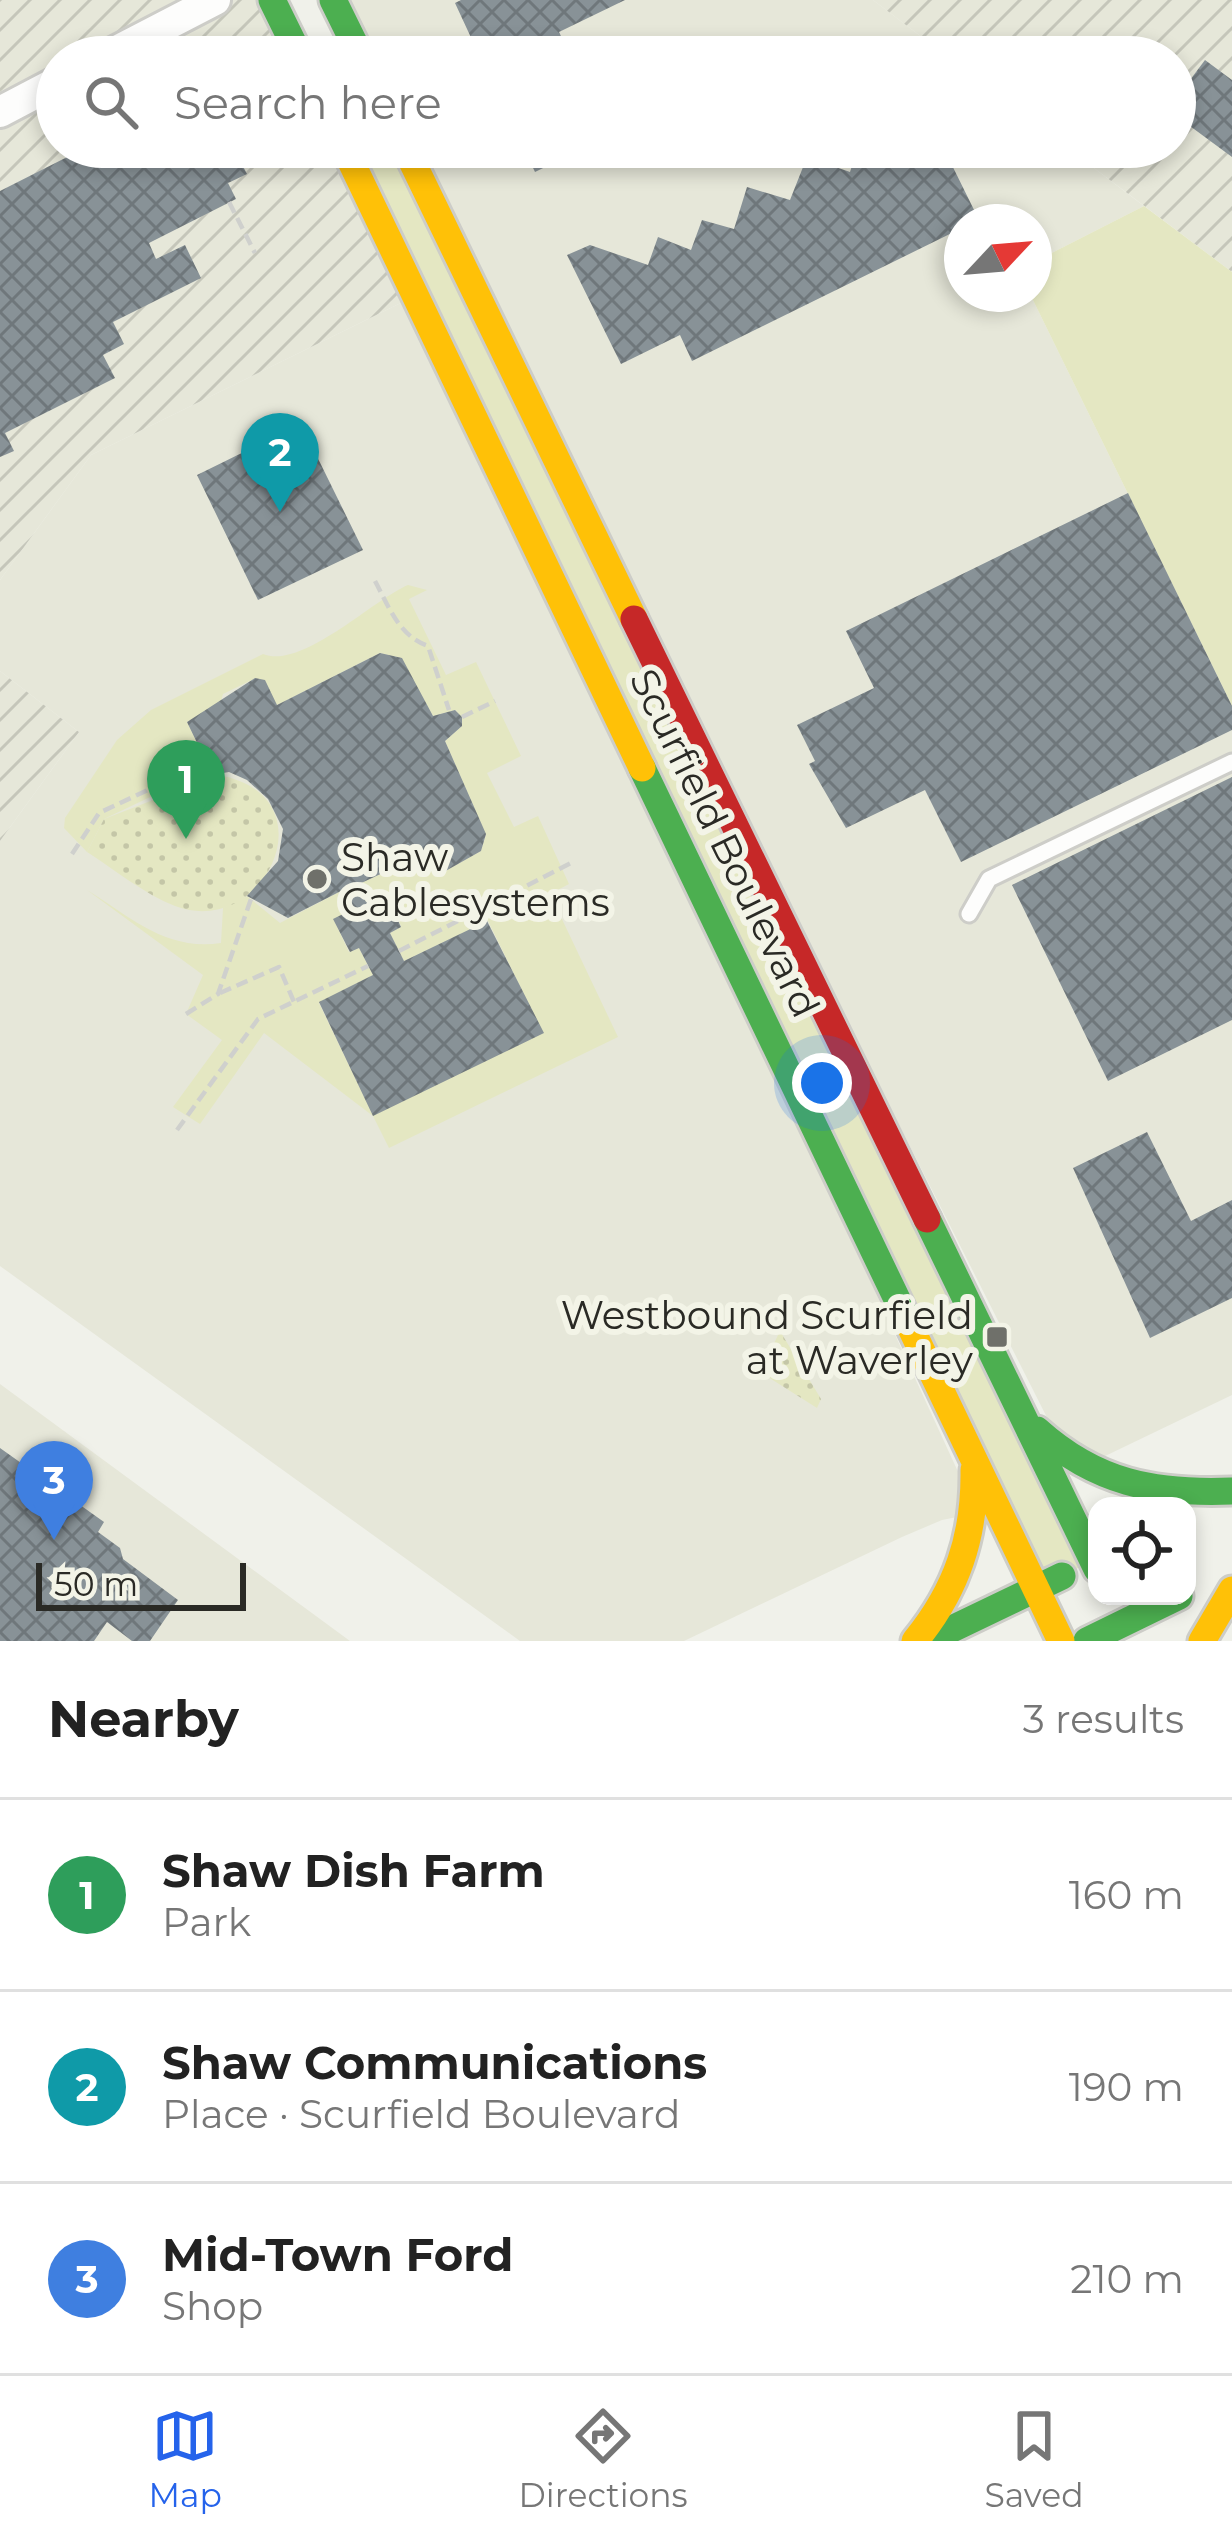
<!DOCTYPE html>
<meta charset="utf-8">
<style>
:root{--surface:#fff;--page:#f2f2f2;--text:#222;--muted:#767676;--line:#e0e0e0;--accent:#2563eb}
body{margin:0;font-family:Montserrat,sans-serif;background:var(--page);color:var(--text)}
.controls{position:absolute;right:36px;bottom:36px;display:grid;overflow:hidden;border-radius:24px;box-shadow:0 6px 18px #0003}
.controls button{width:108px;height:108px;display:grid;place-items:center;padding:0;border:0;border-bottom:3px solid var(--line);background:var(--surface);color:var(--text);font:60px sans-serif}
.compass{position:absolute;left:944px;top:204px;width:108px;height:108px;border-radius:50%;background:var(--surface);box-shadow:0 6px 18px #0003;rotate:64deg}
.scale{position:absolute;left:36px;bottom:30px;width:210px;box-sizing:border-box;padding-left:12px;border:6px solid #2a2a25;border-top:0;font-size:33px;line-height:42px;white-space:nowrap;color:#2a2a25;-webkit-text-stroke:9px #f3f4e7;paint-order:stroke}
.you{position:absolute;left:822px;top:1083px;width:42px;height:42px;margin:-30px;border:9px solid #fff;border-radius:50%;background:#1a73e8;box-shadow:0 0 0 18px #1a73e833}
.badge{display:grid;place-items:center;width:78px;height:78px;border-radius:50%;background:var(--accent);color:#fff;font-size:39px;font-weight:700}
.pin{position:absolute;translate:-50% -99px;filter:drop-shadow(0 3px 6px #0008)}
.pin::after{content:'';position:absolute;top:63px;width:42px;height:36px;background:inherit;clip-path:polygon(0 0,100% 0,50% 100%)}
.list{margin:0;padding:0;list-style:none}
h2{display:flex;justify-content:space-between;align-items:center;height:156px;margin:0;padding:0 48px;font-size:51px}
h2 small{font-size:39px;font-weight:400;color:var(--muted)}
.list li{display:grid;grid-template-columns:78px 1fr auto;gap:36px;align-items:center;box-sizing:border-box;height:192px;padding:0 48px;border-top:3px solid var(--line)}
.list b{display:block;font-size:45px;white-space:nowrap}
.list p{margin:0;font-size:39px;white-space:nowrap;color:var(--muted)}
.list em{font-size:39px;font-style:normal;color:var(--muted)}
.icon{flex:none;width:66px;height:66px;fill:none;stroke:currentColor;stroke-width:2;stroke-linecap:round;stroke-linejoin:round}
.map{position:relative;flex:none;width:1232px;height:1641px;overflow:hidden}
.search{position:absolute;background:var(--surface);box-shadow:0 6px 18px #0003;left:36px;right:36px;top:36px;height:132px;display:flex;align-items:center;gap:30px;box-sizing:border-box;padding:0 42px;border-radius:66px;color:var(--muted);font-size:45px}
.sheet{height:732px;background:var(--surface)}
nav{display:flex;justify-content:space-around;align-items:center;box-sizing:border-box;height:168px;border-top:3px solid var(--line);background:var(--surface);font-size:33px;color:var(--muted)}
nav a{display:grid;justify-items:center;gap:6px}
nav .on{color:var(--accent)}
.map>svg:first-child{display:block}
.built{fill:#e6e7d9}
.industrial{fill:url(#industrial-furrows)}
.grass{fill:#e4e7c2}
.park{fill:url(#park-dots)}
.building{fill:url(#building-cross-hatch)}
.lines{fill:none;stroke-linecap:round;stroke-linejoin:round}
.lane-casing{stroke:#cdcdc8;stroke-width:21}
.street-casing{stroke:#cdcdc8;stroke-width:36}
.fast-casing{stroke:#cdcdc8;stroke-width:33}
.slow-casing{stroke:#cdcdc8;stroke-width:33}
.jam-casing{stroke:#cdcdc8;stroke-width:33}
.path{stroke:#cfd0cd;stroke-width:4.5;stroke-dasharray:12 6;stroke-linecap:butt}
.lane{stroke:#fdfdfc;stroke-width:15}
.street{stroke:#fdfdfc;stroke-width:30}
.fast{stroke:#4caf50;stroke-width:27}
.slow{stroke:#ffc107;stroke-width:27}
.jam{stroke:#c62828;stroke-width:27}
.poi-dot{fill:#6f706a;stroke:#f3f4e7;stroke-width:4.5}
.labels{text-anchor:middle;stroke-width:12;stroke-linejoin:round;paint-order:stroke}
.street-label{font-size:39px;fill:#2a2a25;stroke:#f3f4e7}
.poi-label{font-size:39px;fill:#2a2a25;stroke:#f3f4e7;text-anchor:start}
</style>
<div class="map">
<svg width="1232" height="1641" viewBox="0 0 1232 1641">
<defs>
<pattern id="industrial-furrows" width="10" height="10" patternUnits="userSpaceOnUse" patternTransform="scale(3)"><rect width="10" height="10" fill="#e6e7d9"/><path d="M-1 1l2-2M0 10L10 0M9 11l2-2" fill="none" stroke="#c5c6ba"/></pattern>
<pattern id="park-dots" width="8" height="8" patternUnits="userSpaceOnUse" patternTransform="scale(3)"><rect width="8" height="8" fill="#e4e7c2"/><path d="M2 2h.1M6 6h.1" fill="none" stroke="#c4c6a7" stroke-width="1.8" stroke-linecap="round"/></pattern>
<pattern id="building-cross-hatch" width="8" height="8" patternUnits="userSpaceOnUse" patternTransform="scale(3)"><rect width="8" height="8" fill="#889297"/><path d="M0 0l8 8M0 8l8-8" fill="none" stroke="#6f777b"/></pattern>
</defs>
<rect width="100%" height="100%" fill="#f0f1ea"/>
<path class="built" d="M333 0H873L948 57H361Z
M405 147H1066L1144 206 1034 262V222H962V294H1030L1232 706V1395L1074 1471Z
M417 295 977 1513 942 1520 902 1537 684 1641H520L0 1266V841L79 732 0 671V580L91 455Z
M0 1384 350 1641H0Z"/>
<path class="industrial" d="M0 0H272L300 57H57V147H344L417 295 91 455 0 580Z
M873 0H1232V272L1066 147H1175V57H948Z
M0 671 79 732 0 841Z"/>
<path class="grass" d="M344 147H405L1093 1561 1035 1588Z
M1144 206 1232 272V706L1030 294 1034 262Z
M408 585 427 590 409 599 446 675 476 662 521 756 487 773 514 827 538 816 569 884 550 894 618 1037 389 1148 373 1116 264 1033 200 1124 173 1107 222 1040 186 1014 203 975 87 890C132 918 166 951 221 943L223 908 247 896 280 923 341 891 351 910 334 920 349 952 359 948 373 975 319 1003 373 1115 543 1033 488 921 404 961 390 933 401 926 385 894 366 902 357 885 417 857 422 867 442 873 481 851 486 835 445 741 462 726 456 710 433 716 401 658 380 653 277 705 256 678 223 694 220 705 187 722 201 751 190 757 188 779 104 819 87 852 64 828 65 818 117 740 151 710 263 654C302 670 374 599 408 585Z"/>
<path class="park" d="M218 775C333 795 265 940 175 906 144 894 114 869 87 852L104 819Z
M780 1331 821 1399 817 1408 760 1372Z"/>
<path class="building" d="M461 0H625L559 32 571 57H480L455 3Z
M1205 60 1232 80V157L1175 115V100Z
M87 147H233L247 174 228 183 236 199 149 243 156 259 185 245 201 278 113 322 124 344 103 355 115 378 5 433 14 451 0 457V191Z
M523 147H586L535 172Z
M858 147 893 152 895 147H943L979 220 962 222V228L692 361 680 335 621 364 567 255 590 245 648 265 658 237 691 250 702 220 734 229 747 187 790 200 807 157 850 172Z
M301 424 363 550 258 600 197 475Z
M1128 493 1232 706V730L961 862 925 790 846 828 809 764 815 761 797 725 874 688 846 631Z
M380 653 402 658 433 716 455 710 462 717V726L445 741 486 834 481 851 442 873 422 866 417 857 357 885 366 902 385 893 401 927 390 933 404 961 487 921 544 1033 373 1116 319 1002 373 975 359 948 350 952 333 919 351 910 341 891 288 918 247 896 278 861 283 829 268 799 247 780 229 772 188 779 189 757 201 751 187 722 255 678 265 680 277 705Z
M1232 777V1020L1108 1081 1012 885Z
M1147 1132 1191 1221 1232 1200V1298L1150 1338 1073 1168Z
M0 1448 104 1522 98 1532 120 1548 123 1559 178 1600 150 1641H132L107 1622 94 1641H0Z"/>
<g class="lines">
<defs>
<path id="lane" d="M969 914 989 879 1232 762"/>
<path id="street" d="M105 57 215 0
M0 112 57 82"/>
<path id="fast" d="M272 0 300 57
M333 0 361 57
M642 768 908 1322
M927 1219 1097 1569
M1037 1430C1096 1483 1154 1494 1232 1491
M927 1641 1062 1576
M1087 1641 1179 1596"/>
<path id="slow" d="M344 147 642 768
M405 147 634 619
M908 1322 1061 1641
M915 1641C957 1590 975 1536 974 1470
M1202 1641 1232 1590"/>
<path id="jam" d="M634 619 927 1219"/>
</defs>
<use href="#lane" class="lane-casing"/>
<use href="#street" class="street-casing"/>
<use href="#fast" class="fast-casing"/>
<use href="#slow" class="slow-casing"/>
<use href="#jam" class="jam-casing"/>
<path class="path" d="M229 202 255 253
M375 581C389 607 399 636 428 646L449 710
M462 717 495 701
M72 854 99 813 188 771
M399 951 573 862
M220 993 279 967 294 1002
M186 1014 218 994 251 899
M177 1130 258 1019 368 966"/>
<use href="#lane" class="lane"/>
<use href="#street" class="street"/>
<use href="#fast" class="fast"/>
<use href="#slow" class="slow"/>
<use href="#jam" class="jam"/>
</g>
<g class="poi-dot">
<circle cx="317" cy="879" r="12"/>
<rect x="985" y="1325" width="24" height="24" rx="6"/>
</g>
<g class="labels">
<g class="street-label">
<text transform="translate(725 843) rotate(64)" y="14">Scurfield Boulevard</text>
</g>
<g class="poi-label">
<text x="341" y="871">Shaw<tspan x="341" dy="45">Cablesystems</tspan></text>
<text x="973" y="1329" text-anchor="end">Westbound Scurfield<tspan x="973" dy="45">at Waverley</tspan></text>
</g>
</g>
</svg>
<div class="controls">
<button><svg class="icon" aria-label="locate" viewBox="0 0 24 24"><circle cx="12" cy="12" r="6"/><path d="M12 2v4M12 18v4M2 12h4M18 12h4"/></svg></button>
</div>
<svg class="compass" viewBox="-18 -18 36 36"><path d="M0-13l5 13h-10z" fill="#e53935"/><path d="M0 13l5-13h-10z" fill="#767676"/></svg>
<div class="scale">50 m</div>
<div class="you"></div>
<div class="pin badge" style="left:186px;top:839px;background:#2e9e5b">1</div>
<div class="pin badge" style="left:280px;top:512px;background:#0f9aa8">2</div>
<div class="pin badge" style="left:54px;top:1540px;background:#3f7fe0">3</div>
<div class="search"><svg class="icon" aria-label="search" viewBox="0 0 24 24"><circle cx="10" cy="10" r="6"/><path d="M15 15l6 6"/></svg>Search here</div>
</div>
<section class="sheet">
<h2>Nearby<small>3 results</small></h2>
<ul class="list">
<li><span class="badge" style="background:#2e9e5b">1</span><div><b>Shaw Dish Farm</b><p>Park</p></div><em>160 m</em></li>
<li><span class="badge" style="background:#0f9aa8">2</span><div><b>Shaw Communications</b><p>Place · Scurfield Boulevard</p></div><em>190 m</em></li>
<li><span class="badge" style="background:#3f7fe0">3</span><div><b>Mid-Town Ford</b><p>Shop</p></div><em>210 m</em></li>
</ul>
</section>
<nav>
<a class="on"><svg class="icon" aria-label="map" viewBox="0 0 24 24"><path d="M3 6l6-2 6 2 6-2v14l-6 2-6-2-6 2zM9 4v14M15 6v14"/></svg>Map</a>
<a><svg class="icon" aria-label="directions" viewBox="0 0 24 24"><path d="M12 3l9 9-9 9-9-9zM9 14v-3h6M13 9l2 2-2 2"/></svg>Directions</a>
<a><svg class="icon" aria-label="saved" viewBox="0 0 24 24"><path d="M7 4h10v16l-5-4-5 4z"/></svg>Saved</a>
</nav>
